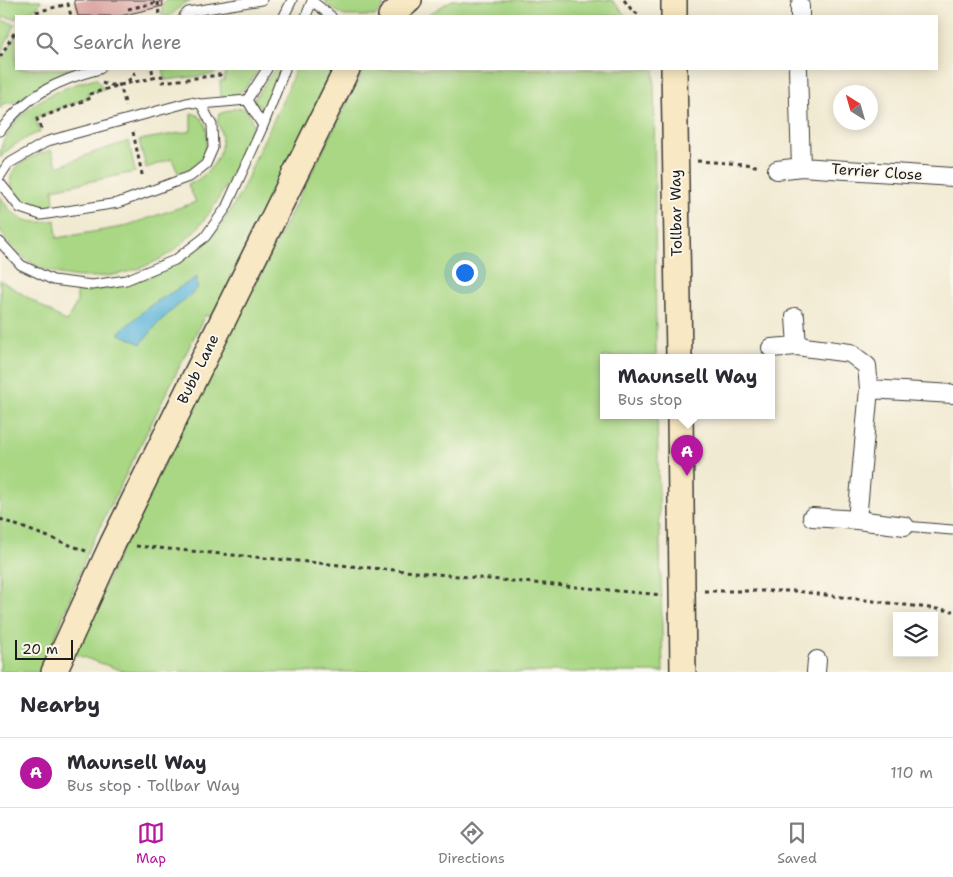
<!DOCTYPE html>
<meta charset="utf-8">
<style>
:root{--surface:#fff;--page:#f2f2f3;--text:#2b2b33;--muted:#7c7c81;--line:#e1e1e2;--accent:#b5179e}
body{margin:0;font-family:"Shantell Sans",sans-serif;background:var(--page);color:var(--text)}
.controls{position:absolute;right:15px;bottom:15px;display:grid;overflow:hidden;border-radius:0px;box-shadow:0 2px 12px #0003}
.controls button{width:45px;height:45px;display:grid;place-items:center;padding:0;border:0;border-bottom:1px solid var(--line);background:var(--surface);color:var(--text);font:25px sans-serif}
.compass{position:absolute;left:833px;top:85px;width:45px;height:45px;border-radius:50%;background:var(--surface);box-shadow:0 2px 12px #0003;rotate:323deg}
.scale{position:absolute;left:15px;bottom:12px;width:58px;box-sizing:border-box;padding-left:5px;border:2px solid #1c1c1c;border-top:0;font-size:14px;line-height:18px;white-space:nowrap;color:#1c1c1c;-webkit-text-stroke:4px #fbf7ec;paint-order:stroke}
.you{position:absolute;left:464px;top:272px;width:18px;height:18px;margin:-12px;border:4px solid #fff;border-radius:50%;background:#1a73e8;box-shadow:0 0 0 8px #1a73e833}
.badge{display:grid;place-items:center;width:32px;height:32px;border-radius:50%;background:var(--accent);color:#fff;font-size:16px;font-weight:700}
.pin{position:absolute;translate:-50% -41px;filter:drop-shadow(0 1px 2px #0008)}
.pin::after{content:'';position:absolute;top:26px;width:18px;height:15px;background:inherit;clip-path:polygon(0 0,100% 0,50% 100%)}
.popup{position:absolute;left:600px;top:354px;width:175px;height:65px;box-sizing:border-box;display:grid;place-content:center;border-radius:0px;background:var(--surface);filter:drop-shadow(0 1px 4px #0005);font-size:16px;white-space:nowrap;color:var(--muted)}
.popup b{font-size:19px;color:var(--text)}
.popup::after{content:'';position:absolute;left:50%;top:100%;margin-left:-10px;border:10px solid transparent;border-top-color:var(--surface)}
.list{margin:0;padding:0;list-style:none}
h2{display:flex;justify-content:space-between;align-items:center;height:65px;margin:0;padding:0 20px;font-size:21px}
h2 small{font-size:16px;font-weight:400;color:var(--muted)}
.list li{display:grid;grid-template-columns:32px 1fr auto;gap:15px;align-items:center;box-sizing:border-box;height:70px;padding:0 20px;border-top:1px solid var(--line)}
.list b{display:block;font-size:19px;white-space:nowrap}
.list p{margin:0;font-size:16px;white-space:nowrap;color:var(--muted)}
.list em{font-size:16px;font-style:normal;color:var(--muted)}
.icon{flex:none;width:28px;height:28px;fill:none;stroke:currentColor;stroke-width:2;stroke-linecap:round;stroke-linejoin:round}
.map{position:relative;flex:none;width:953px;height:672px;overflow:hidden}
.search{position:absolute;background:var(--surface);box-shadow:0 2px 12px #0003;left:15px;right:15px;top:15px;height:55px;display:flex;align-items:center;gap:12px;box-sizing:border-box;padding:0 18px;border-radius:0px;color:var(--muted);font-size:19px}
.sheet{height:135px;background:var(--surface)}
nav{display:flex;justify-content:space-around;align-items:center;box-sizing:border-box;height:70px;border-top:1px solid var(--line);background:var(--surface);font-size:14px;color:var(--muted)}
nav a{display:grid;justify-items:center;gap:2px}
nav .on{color:var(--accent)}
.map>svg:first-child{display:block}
.green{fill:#a9d784;stroke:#627a50}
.water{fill:#5db6da;stroke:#3c697b}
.building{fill:#da9b9a}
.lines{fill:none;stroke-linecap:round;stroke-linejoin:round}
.lane-casing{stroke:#3c3b37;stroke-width:11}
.street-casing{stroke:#3c3b37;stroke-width:20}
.secondary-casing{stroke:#3c3b37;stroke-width:28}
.path{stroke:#3c3b37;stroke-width:3;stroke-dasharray:4 4;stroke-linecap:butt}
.lane{stroke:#fff;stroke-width:9}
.street{stroke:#fff;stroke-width:18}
.secondary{stroke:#f8e8c3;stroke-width:25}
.labels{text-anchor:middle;stroke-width:4;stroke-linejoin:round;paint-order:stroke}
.street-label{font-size:15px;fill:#1c1c1c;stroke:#fbf7ec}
</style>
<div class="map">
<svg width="953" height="672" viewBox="0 0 953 672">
<rect width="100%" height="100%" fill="#fbf7ec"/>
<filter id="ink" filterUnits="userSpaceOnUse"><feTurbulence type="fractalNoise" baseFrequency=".02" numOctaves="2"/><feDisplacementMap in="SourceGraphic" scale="10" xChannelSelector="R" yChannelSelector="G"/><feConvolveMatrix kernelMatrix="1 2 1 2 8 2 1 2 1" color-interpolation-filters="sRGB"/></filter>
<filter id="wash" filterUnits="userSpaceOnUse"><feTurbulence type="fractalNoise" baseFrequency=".0096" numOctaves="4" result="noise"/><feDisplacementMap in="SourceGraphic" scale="20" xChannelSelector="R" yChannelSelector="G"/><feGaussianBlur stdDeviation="1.12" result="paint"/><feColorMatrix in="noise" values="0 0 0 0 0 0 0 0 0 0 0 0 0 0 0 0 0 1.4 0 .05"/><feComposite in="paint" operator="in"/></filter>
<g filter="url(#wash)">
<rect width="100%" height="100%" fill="#f1ead2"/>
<path class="green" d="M0 0H41L38 7 21 16H16V19L5 17 1 20 15 24 0 55Z
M166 0H193L184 3 170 16H162V4Z
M326 0H383V7L375 16H344L326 4Z
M452 0H612L626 16H426Z
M16 34V69H78L53 78 18 101 3 104 0 109V59L7 52Z
M163 69H218L214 74 210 75 165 80Z
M226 69H259C250 83 240 98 221 97L220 81H224Z
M275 69H280L263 112 258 104 253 101Z
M295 69H339L215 319 205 315 88 551 42 672H0V280L67 322 77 302V291C139 288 199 264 232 208 244 189 252 166 261 146 273 120 287 95 295 69Z
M364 69H654L656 357H603V415H657L663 672H126L74 654 123 545Z
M96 78 104 89 88 93 89 97 35 118 40 132C25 138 11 145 0 158 0 146 4 138 11 129 30 100 63 87 96 78Z
M241 108 248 111 253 125C250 135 245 144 241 153 225 191 210 219 178 247 137 281 56 291 16 251 10 245 3 237 0 229 0 220 0 205 0 195 12 219 29 226 55 220L57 238 122 227 196 202 188 185C212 174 231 148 217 122L219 114 233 109Z
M191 113C212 116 210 149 199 161 194 168 186 171 178 173L172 159 146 168 139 140 191 131Z
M129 141 135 172 53 189 54 206C46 208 35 208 27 204 18 199 7 185 12 174 17 161 39 154 51 150L58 167 92 153Z"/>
<path class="water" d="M197 277V289L159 322 141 344 118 333 151 305Z"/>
<g id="blocks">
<path class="building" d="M74 0H162L163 6 120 16H78Z"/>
</g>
</g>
<g filter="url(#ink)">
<use href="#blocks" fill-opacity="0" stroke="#3c3b37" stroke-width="1"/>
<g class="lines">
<defs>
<path id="lane" d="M184 16 188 12 262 0
M284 16 292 0
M306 16 312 1 331 16
M263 126 285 69
M0 131C26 95 58 80 100 69
M0 176 8 164 48 141 190 102 201 104 247 100 267 69
M0 183 20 208 41 215 118 203 191 176 206 164 213 148 212 125 201 104
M0 242 21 265 53 280 92 285 126 280 175 260 205 237 226 208 263 126 247 100
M905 526 952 530"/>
<path id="street" d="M800 16V6
M798 69 801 167
M777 170 801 167 953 177
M795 317 797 346
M771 348 797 346 850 353 867 366 869 389 857 520
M869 389 953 394
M812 517 857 520 905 526
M816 672 817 660"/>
<path id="secondary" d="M391 16 409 0
M674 16V0
M674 69 679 357
M680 415 683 672
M54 672 113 543 347 69"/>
</defs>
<use href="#lane" class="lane-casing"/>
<use href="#street" class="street-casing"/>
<use href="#secondary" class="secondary-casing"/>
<path class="path" d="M624 0 631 9 640 16
M158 2 159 16
M128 9 158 2 160 0
M29 16 36 12 68 4 71 16
M0 57 16 30
M152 69 153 78 162 76V82L220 75 222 69
M128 81 134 76 135 69
M102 83 108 85H120L126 106
M41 129 37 119 91 98 90 94 120 85 153 78
M133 132 143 179
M697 161 745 164 760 167
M0 519 86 551
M136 546 662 595
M704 591H795L953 611"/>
<use href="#lane" class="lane"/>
<use href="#street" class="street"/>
<use href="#secondary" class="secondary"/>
</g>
</g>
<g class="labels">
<g class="street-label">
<text transform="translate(877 172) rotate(4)" y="5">Terrier Close</text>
<text transform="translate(676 213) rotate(-91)" y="5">Tollbar Way</text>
<text transform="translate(198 369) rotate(-64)" y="5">Bubb Lane</text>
</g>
</g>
</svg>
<div class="controls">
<button><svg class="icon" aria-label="layers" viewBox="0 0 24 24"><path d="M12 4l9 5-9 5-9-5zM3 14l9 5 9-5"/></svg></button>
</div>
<svg class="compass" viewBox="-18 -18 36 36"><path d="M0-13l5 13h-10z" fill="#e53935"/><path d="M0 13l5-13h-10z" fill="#7c7c81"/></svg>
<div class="scale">20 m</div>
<div class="you"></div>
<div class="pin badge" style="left:687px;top:476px">A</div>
<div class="popup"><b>Maunsell Way</b>Bus stop</div>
<div class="search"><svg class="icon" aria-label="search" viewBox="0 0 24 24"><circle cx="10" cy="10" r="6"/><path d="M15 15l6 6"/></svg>Search here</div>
</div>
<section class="sheet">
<h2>Nearby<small></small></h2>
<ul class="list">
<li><span class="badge">A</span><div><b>Maunsell Way</b><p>Bus stop · Tollbar Way</p></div><em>110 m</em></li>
</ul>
</section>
<nav>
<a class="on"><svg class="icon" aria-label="map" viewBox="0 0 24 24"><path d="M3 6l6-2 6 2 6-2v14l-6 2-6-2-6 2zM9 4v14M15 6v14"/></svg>Map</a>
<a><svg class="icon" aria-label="directions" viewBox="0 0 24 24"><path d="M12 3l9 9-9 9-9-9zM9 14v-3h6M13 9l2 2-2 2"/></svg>Directions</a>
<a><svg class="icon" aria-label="saved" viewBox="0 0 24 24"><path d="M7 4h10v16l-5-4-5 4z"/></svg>Saved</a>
</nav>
